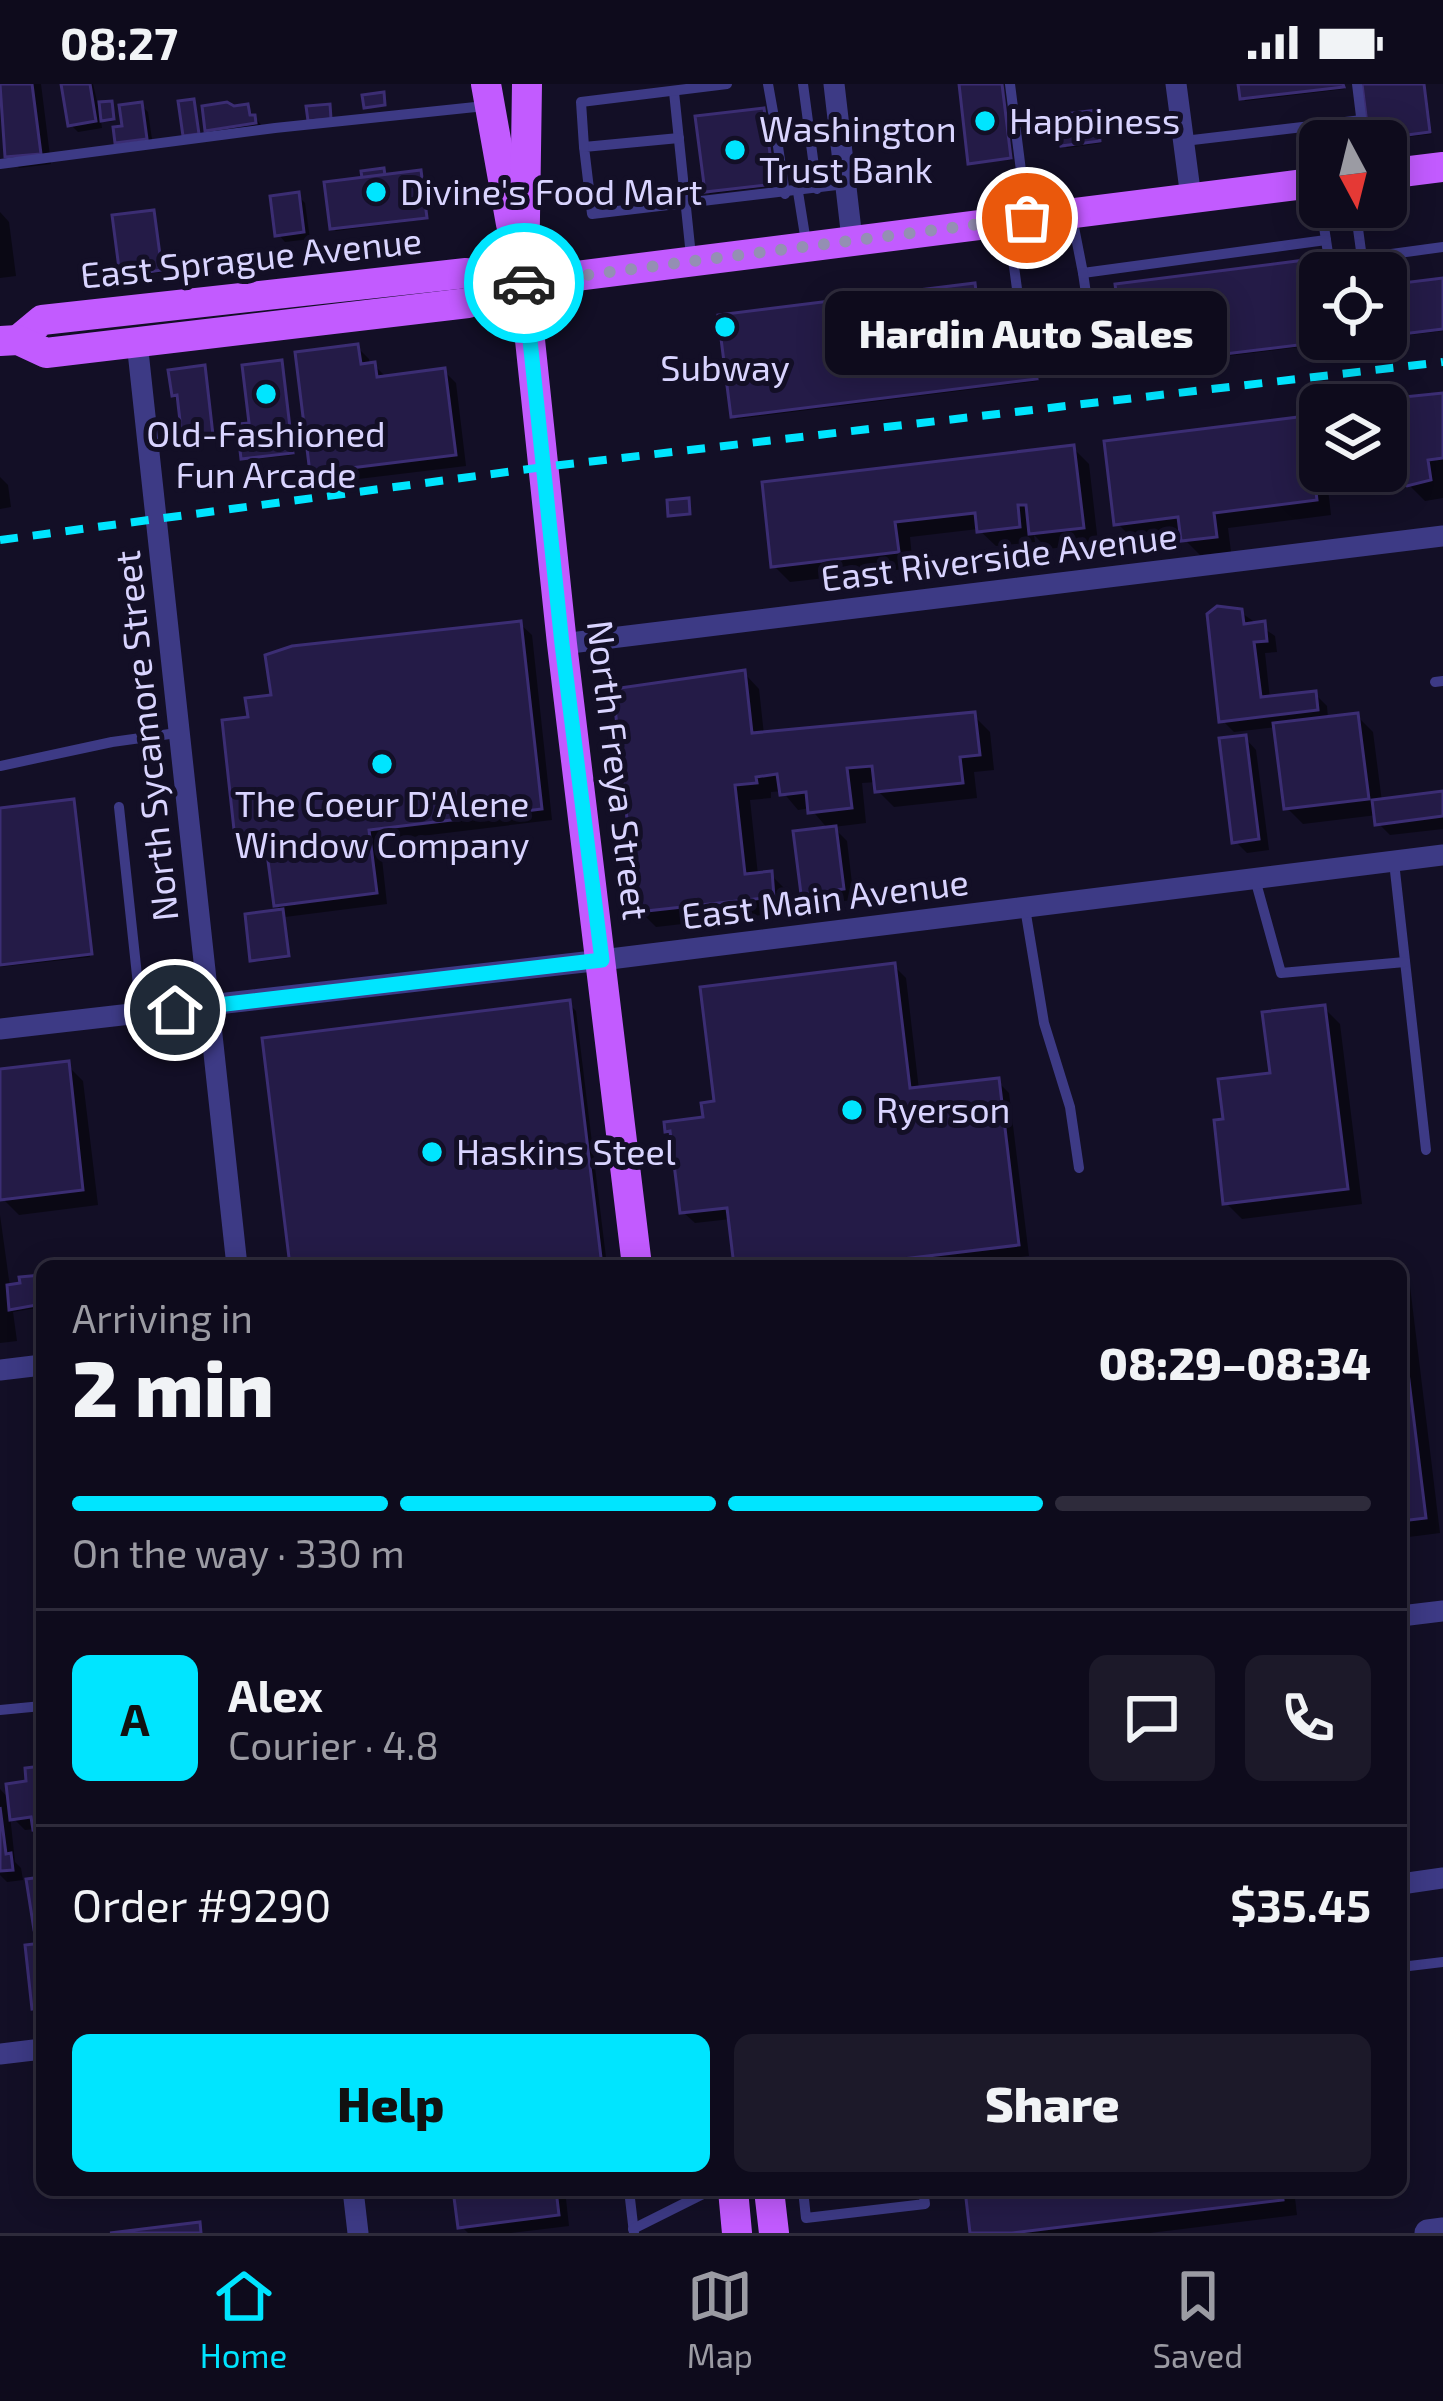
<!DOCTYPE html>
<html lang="en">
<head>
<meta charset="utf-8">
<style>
  :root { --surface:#0e0b1c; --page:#1c1929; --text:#f1f3f6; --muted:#9b9ba3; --line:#2e2b3b; --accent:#00e5ff }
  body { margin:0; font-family:"Exo 2",sans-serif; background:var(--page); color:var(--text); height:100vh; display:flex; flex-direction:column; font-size:45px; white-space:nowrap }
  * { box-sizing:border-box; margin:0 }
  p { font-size:39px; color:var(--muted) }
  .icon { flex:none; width:66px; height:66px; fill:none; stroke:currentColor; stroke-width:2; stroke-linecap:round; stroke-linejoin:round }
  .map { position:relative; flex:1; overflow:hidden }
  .drawer { position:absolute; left:36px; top:1176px; width:1371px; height:936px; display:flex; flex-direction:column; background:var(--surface); border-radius:18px; box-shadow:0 6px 30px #0003,0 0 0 3px var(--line) }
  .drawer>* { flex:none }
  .needle { width:78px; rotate:173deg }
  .controls { position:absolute; left:1299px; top:36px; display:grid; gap:24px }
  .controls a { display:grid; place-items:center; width:108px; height:108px; border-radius:18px; background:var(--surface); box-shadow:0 6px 30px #0003,0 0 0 3px var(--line); font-size:60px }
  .pin { position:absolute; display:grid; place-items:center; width:102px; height:102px; color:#fff; margin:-51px; border:6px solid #fff; border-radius:50%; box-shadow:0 3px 12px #0007 }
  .courier { position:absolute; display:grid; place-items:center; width:120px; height:120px; margin:-60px; border:9px solid #00e5ff; border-radius:50%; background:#fff; color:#222; box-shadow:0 3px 15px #0007 }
  .bubble { position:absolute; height:84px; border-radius:18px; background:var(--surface); box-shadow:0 6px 30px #0003,0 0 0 3px var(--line); font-size:39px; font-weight:800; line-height:84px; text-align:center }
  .overview em { font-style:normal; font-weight:800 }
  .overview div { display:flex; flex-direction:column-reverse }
  .overview { display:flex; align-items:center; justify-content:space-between; height:204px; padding:0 36px }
  h1 { font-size:78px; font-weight:800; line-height:90px }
  .bar { display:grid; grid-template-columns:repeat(4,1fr); gap:18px 12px; align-content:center; height:144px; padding:0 36px }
  .bar i { height:15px; border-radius:9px; background:var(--line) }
  .bar .current { background:var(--accent) }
  .bar p { grid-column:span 4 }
  .line { display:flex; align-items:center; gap:30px; padding:0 36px; border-top:3px solid var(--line) }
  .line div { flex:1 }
  .round { display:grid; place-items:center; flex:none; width:126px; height:126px; border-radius:18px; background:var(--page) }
  .action { display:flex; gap:24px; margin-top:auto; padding:24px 36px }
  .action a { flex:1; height:138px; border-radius:18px; background:var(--accent); color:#111; font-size:48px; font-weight:800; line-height:138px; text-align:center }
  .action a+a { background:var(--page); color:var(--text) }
  .status { display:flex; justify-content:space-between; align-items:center; height:84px; padding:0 60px; background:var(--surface); direction:ltr }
  .status svg { height:33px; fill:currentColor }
  .tab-bar { display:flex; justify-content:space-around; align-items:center; height:168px; border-top:3px solid var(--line); background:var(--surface); font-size:33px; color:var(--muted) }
  .tab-bar a { display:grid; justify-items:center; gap:6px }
  .tab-bar .current { color:var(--accent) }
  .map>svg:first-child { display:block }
  .shadow { fill:#0007 }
  .building { fill:#241b47; stroke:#3b2d73; stroke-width:3 }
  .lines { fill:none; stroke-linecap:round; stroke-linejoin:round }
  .service { stroke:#3d3a85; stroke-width:10 }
  .minor { stroke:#3d3a85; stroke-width:21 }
  .tertiary { stroke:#3d3a85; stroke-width:27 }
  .primary { stroke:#c25bff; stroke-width:30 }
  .rail { stroke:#00e5ff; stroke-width:8; stroke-dasharray:18 15; stroke-linecap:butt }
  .done { stroke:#948fb3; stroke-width:12; stroke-dasharray:0 21.6 }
  .route { stroke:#00e5ff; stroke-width:15 }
  .poi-dot { fill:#00e5ff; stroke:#130f26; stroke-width:4.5 }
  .labels { text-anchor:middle; stroke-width:10; stroke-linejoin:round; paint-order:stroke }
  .poi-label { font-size:36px; fill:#d9d4ff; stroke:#130f26; text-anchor:start }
  .street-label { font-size:36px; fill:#d9d4ff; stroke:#130f26 }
</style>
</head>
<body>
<div class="status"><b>08:27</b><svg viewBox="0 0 49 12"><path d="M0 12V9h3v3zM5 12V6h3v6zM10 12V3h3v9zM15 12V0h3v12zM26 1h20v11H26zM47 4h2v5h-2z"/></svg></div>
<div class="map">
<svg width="1443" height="2149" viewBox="0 0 1443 2149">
  <rect width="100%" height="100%" fill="#130f26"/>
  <g class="shadow">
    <polygon points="0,0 41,0 51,80 19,84 7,72"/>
    <polygon points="64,0 93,0 98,21 110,20 115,37 106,38 100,31 102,44 78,48 71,41"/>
    <polygon points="962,0 1003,0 1012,76 971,78"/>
    <polygon points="1241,0 1344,0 1345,5 1245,17"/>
    <polygon points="1365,0 1425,0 1432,50 1374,57"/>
    <polygon points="141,21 148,28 153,62 125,65 118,58"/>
    <polygon points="247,23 261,41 215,53 208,45 233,25"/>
    <polygon points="763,27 775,102 710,110 708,107"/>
    <polygon points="1095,29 1102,59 1067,64 1064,61"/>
    <polygon points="383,87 389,93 423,92 428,135 336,147 333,144 366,96"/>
    <polygon points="298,112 305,119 310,155 285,158 278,150"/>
    <polygon points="0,128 9,138 16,192 0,194"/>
    <polygon points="153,129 163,188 125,193 122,190"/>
    <polygon points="1304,180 1316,261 1131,284 1128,281"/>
    <polygon points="1443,197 1443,247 1386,254 1386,204"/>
    <polygon points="974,203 984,261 1031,255 1038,297 737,335 734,332"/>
    <polygon points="357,263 369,275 370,282 374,281 387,294 444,287 456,299 466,382 325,399 313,387"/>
    <polygon points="281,280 294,371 247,376 244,373 253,342"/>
    <polygon points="204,284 215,353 188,356 174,310"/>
    <polygon points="1443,312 1443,414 1425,417 1405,397 1402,354 1391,343"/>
    <polygon points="1320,328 1320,387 1326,387 1331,431 1228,444 1231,468 1200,471 1184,455 1183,449 1133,455 1117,439"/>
    <polygon points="1073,364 1089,380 1098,459 1048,465 1034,451 1035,458 996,462 978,445 910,453 913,484 790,498 774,482"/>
    <polygon points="0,393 8,401 11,423 0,425"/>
    <polygon points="1240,528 1275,552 1277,568 1265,569 1270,615 1315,610 1327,622 1328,635 1357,632 1373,648 1382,718 1443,710 1443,745 1390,751 1378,739 1377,731 1303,740 1287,724 1277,643 1234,648 1222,636"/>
    <polygon points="520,540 532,551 552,736 380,757 387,820 285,833 290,874 256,878 248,833 284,828 276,821 271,773 251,775 239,763 251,635 274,613"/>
    <polygon points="744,589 759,605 764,651 974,632 990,648 994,686 974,688 977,714 894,723 878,707 877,698 862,699 866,739 833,743 847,757 854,816 816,820 804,809 829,746 810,724 798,726 782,707 771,708 771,714 750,716 758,791 770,790 786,806 789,828 656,843 640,827"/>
    <polygon points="1245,654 1256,666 1269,766 1247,769 1235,757"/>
    <polygon points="72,718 90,873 0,883 0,727"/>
    <polygon points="894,882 906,894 919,1006 997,997 1009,1009 1029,1172 945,1182 737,1182 731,1135 695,1139 683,1128 674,1052 668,1046 706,1036 717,1020"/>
    <polygon points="568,919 576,927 607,1182 293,1182"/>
    <polygon points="1324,924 1340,940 1362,1120 1242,1135 1226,1119 1226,1038 1273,992"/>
    <polygon points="67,981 83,997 98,1121 19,1131 0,1112 0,1123 0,988"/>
    <polygon points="0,1131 10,1203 42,1195 42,1223 13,1228 17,1257 0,1259"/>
    <polygon points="1401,1186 1409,1194 1440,1449 1401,1454"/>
    <polygon points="1401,1679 1409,1745 1401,1746"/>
    <polygon points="42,1685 42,1751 35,1745 25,1746 10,1731 15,1778 21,1784 23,1796 7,1798 0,1791 0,1705 11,1717"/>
    <polygon points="456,2106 565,2106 569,2142 511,2149 468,2149 461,2142"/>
    <polygon points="968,2106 1294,2106 1297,2131 1150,2149 973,2149"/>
  </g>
  <g class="building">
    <polygon points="0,0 32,0 41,70 5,73"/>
    <polygon points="61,0 90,0 96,37 68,42"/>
    <polygon points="959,0 1002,0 1011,74 968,80"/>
    <polygon points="1238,0 1343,0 1344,3 1240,15"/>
    <polygon points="1362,0 1424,0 1430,48 1369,56"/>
    <polygon points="384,8 385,21 364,24 362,11"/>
    <polygon points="194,15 199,50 183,52 178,17"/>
    <polygon points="112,17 114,35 101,37 99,18"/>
    <polygon points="142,18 147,55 115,59 113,43 122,42 119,21"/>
    <polygon points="227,18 234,22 248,20 250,31 255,31 256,39 205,47 202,22"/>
    <polygon points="330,20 331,35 308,37 306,22"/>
    <polygon points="764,24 774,100 705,108 695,32"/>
    <polygon points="1097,26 1100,57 1061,62 1057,31"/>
    <polygon points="384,84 390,129 367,132 361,87"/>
    <polygon points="421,86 427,134 330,145 324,98"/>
    <polygon points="299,108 304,148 275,152 270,112"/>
    <polygon points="154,126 162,186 120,192 112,131"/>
    <polygon points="1305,176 1315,259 1125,282 1115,200"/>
    <polygon points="1443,194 1443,245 1386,252 1386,201"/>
    <polygon points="975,199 982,258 1032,252 1037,295 731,333 718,231"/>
    <polygon points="358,260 361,280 375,278 377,293 445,284 456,371 310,389 295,268"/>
    <polygon points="282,276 293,369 241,375 237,340 249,339 242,281"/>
    <polygon points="205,281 213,351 182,354 177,311 172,312 168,286"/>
    <polygon points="1443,309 1443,374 1428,376 1431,396 1407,402 1402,399 1398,344 1388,344 1384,315"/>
    <polygon points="1320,324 1320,335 1308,342 1317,416 1214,429 1217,453 1181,457 1178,433 1114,441 1104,357 1306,332"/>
    <polygon points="1074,361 1084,444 1029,450 1026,421 1018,421 1020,443 977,448 975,429 895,438 899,468 771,483 762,398"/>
    <polygon points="689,414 690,430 668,432 667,416"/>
    <polygon points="1217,522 1242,525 1244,540 1265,537 1267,557 1254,558 1261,613 1316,607 1318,626 1219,638 1207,530"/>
    <polygon points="521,537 542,725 369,746 377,809 274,822 266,762 236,764 222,636 248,633 245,614 271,611 265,571 292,562"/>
    <polygon points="745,586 752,649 975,628 980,671 960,673 963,699 875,708 872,682 847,684 852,724 808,729 806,708 780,711 777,690 756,693 757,699 735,701 745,790 772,787 774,813 637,828 613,605"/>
    <polygon points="1358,629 1369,715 1284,725 1273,639"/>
    <polygon points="1246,651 1259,755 1232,759 1219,654"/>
    <polygon points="1443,707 1443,732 1375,741 1372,716"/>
    <polygon points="74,715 92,870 0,881 0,724"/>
    <polygon points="836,742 844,805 801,810 793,747"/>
    <polygon points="283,825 289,872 250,877 245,830"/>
    <polygon points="895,879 910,1004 999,994 1019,1161 845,1182 734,1182 727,1124 680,1129 670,1047 665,1048 664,1038 703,1033 701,1019 714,1017 700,903"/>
    <polygon points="570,916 602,1182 290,1182 262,954"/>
    <polygon points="1325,921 1348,1105 1223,1120 1214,1036 1223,1035 1218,995 1270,989 1262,928"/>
    <polygon points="69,977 83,1106 0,1116 0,985"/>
    <polygon points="42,1191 42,1220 9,1226 7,1201 20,1199 19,1193"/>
    <polygon points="1401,1232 1426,1434 1401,1437"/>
    <polygon points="42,1682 42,1745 33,1746 31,1733 10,1736 6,1700 26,1697 25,1684"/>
    <polygon points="0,1723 6,1770 11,1769 13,1786 0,1787"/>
    <polygon points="42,1793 42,1846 34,1846 26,1795"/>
    <polygon points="42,1859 42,1924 32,1925 25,1861"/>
    <polygon points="453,2106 556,2106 559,2131 458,2144"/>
    <polygon points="965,2106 1282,2106 1283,2116 1012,2149 970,2149"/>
    <polygon points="200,2138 201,2149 110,2149"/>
  </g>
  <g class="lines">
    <g class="service">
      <polyline points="768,0 773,28"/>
      <polyline points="803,0 817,105"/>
      <polyline points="1010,0 1027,134"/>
      <polyline points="1357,0 1364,57"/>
      <polyline points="674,8 691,172"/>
      <polyline points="776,49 785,110"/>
      <polyline points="679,54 584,63 592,130 845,100"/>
      <polyline points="1184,57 1362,36"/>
      <polyline points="584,63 581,18 727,0"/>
      <polyline points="0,80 275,44 485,22"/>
      <polyline points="798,108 806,158"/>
      <polyline points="1321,123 1331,189"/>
      <polyline points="1355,123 1362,174 1443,163"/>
      <polyline points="1072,133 1083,189 1326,156"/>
      <polyline points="1008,138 1022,242"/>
      <polyline points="1083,189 1096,278"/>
      <polyline points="1435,598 1443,597"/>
      <polyline points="0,682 112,658 177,649"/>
      <polyline points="119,723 141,929"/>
      <polyline points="1394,778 1426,1066"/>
      <polyline points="1255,795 1281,889 1405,878"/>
      <polyline points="1025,824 1044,939 1070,1023 1079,1084"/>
      <polyline points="0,1626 42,1622"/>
      <polyline points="1401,1883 1443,1878"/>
      <polyline points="629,2106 634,2149"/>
      <polyline points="803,2106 806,2134 925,2120 923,2106"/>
      <polyline points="633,2145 711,2106"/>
    </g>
    <g class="minor">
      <polyline points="834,0 852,155"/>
      <polyline points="1176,0 1191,114"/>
      <polyline points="137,258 237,1182"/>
      <polyline points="562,560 1443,452"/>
      <polyline points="0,945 602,876 1443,771"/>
      <polyline points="0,1286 42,1281"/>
      <polyline points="1401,1532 1443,1527"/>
      <polyline points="1401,1800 1443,1794"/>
      <polyline points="0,1970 42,1965"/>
      <polyline points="353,2106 358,2149"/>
    </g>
    <polyline class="tertiary" points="1428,2149 1443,2147"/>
    <g class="primary">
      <polyline points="486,0 511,140"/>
      <polyline points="527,0 524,199 562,560 637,1182"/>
      <polyline points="1386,90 1443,83"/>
      <polyline points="18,256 42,236 466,189 497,202"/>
      <polyline points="0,257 18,256 46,269 468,219 497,202 1320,98"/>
      <polyline points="733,2106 737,2149"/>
      <polyline points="769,2106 774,2149"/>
    </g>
    <polyline class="rail" points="0,456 544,383 1443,278"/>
  </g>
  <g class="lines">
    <polyline class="done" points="524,199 1027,134"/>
    <polyline class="route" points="175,926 602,876 562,560 524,199"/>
  </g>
  <g class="poi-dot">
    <circle cx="985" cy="37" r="12"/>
    <circle cx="735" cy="66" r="12"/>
    <circle cx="376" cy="108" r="12"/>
    <circle cx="725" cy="243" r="12"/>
    <circle cx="266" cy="310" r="12"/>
    <circle cx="382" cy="680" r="12"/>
    <circle cx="852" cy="1026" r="12"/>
    <circle cx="432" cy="1068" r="12"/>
  </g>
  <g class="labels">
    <g class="poi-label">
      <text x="1009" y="50">Happiness</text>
      <text x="759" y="58">Washington<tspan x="759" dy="41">Trust Bank</tspan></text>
      <text x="400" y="121">Divine's Food Mart</text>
      <text x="725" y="297" text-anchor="middle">Subway</text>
      <text x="266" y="363" text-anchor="middle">Old-Fashioned<tspan x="266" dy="41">Fun Arcade</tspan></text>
      <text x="382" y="733" text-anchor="middle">The Coeur D'Alene<tspan x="382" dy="41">Window Company</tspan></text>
      <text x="876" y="1039">Ryerson</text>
      <text x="456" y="1081">Haskins Steel</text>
    </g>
    <g class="street-label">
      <text transform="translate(251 174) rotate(-6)" y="13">East Sprague Avenue</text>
      <text transform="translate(999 473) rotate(-7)" y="13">East Riverside Avenue</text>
      <text transform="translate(146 652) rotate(-96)" y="13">North Sycamore Street</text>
      <text transform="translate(618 686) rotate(83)" y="13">North Freya Street</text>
      <text transform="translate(825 815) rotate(-7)" y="13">East Main Avenue</text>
    </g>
  </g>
</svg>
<div class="controls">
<a><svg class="needle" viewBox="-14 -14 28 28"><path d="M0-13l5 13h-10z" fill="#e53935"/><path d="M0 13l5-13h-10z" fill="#9b9ba3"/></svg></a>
<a><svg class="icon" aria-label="locate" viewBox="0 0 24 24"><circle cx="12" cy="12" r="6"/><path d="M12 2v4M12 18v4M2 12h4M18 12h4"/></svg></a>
<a><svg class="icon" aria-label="layers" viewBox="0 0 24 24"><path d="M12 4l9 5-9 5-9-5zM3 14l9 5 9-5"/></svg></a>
</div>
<div class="pin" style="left:1027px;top:134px;background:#ea580c"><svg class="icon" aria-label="bag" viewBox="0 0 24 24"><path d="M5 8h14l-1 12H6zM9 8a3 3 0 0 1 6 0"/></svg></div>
<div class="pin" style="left:175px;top:926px;background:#1f2937"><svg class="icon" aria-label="home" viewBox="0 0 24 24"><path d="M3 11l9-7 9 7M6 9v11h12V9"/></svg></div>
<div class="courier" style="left:524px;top:199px"><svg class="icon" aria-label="car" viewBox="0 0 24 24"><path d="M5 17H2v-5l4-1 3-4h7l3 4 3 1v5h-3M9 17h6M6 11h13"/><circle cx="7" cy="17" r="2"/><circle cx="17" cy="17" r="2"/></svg></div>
<div class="bubble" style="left:825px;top:207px;width:402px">Hardin Auto Sales</div>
<section class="drawer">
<div class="overview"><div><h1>2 min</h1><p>Arriving in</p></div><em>08:29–08:34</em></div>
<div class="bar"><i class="current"></i><i class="current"></i><i class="current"></i><i></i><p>On the way · 330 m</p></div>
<div class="line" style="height:216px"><b class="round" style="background:var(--accent);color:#111">A</b><div><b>Alex</b><p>Courier · 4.8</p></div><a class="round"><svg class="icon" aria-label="chat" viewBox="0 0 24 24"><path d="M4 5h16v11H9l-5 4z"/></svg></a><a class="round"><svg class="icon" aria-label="phone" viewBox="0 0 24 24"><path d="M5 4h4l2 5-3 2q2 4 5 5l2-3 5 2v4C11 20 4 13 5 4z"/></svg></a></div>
<div class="line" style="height:156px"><div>Order #9290</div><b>$35.45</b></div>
<div class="action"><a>Help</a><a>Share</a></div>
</section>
</div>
<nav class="tab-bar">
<a class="current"><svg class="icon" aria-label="home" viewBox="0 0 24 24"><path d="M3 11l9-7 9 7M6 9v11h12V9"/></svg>Home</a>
<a><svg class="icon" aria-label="map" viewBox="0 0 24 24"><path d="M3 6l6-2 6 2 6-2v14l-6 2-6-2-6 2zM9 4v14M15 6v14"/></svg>Map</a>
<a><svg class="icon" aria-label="saved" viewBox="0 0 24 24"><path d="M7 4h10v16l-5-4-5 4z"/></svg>Saved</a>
</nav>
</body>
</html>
